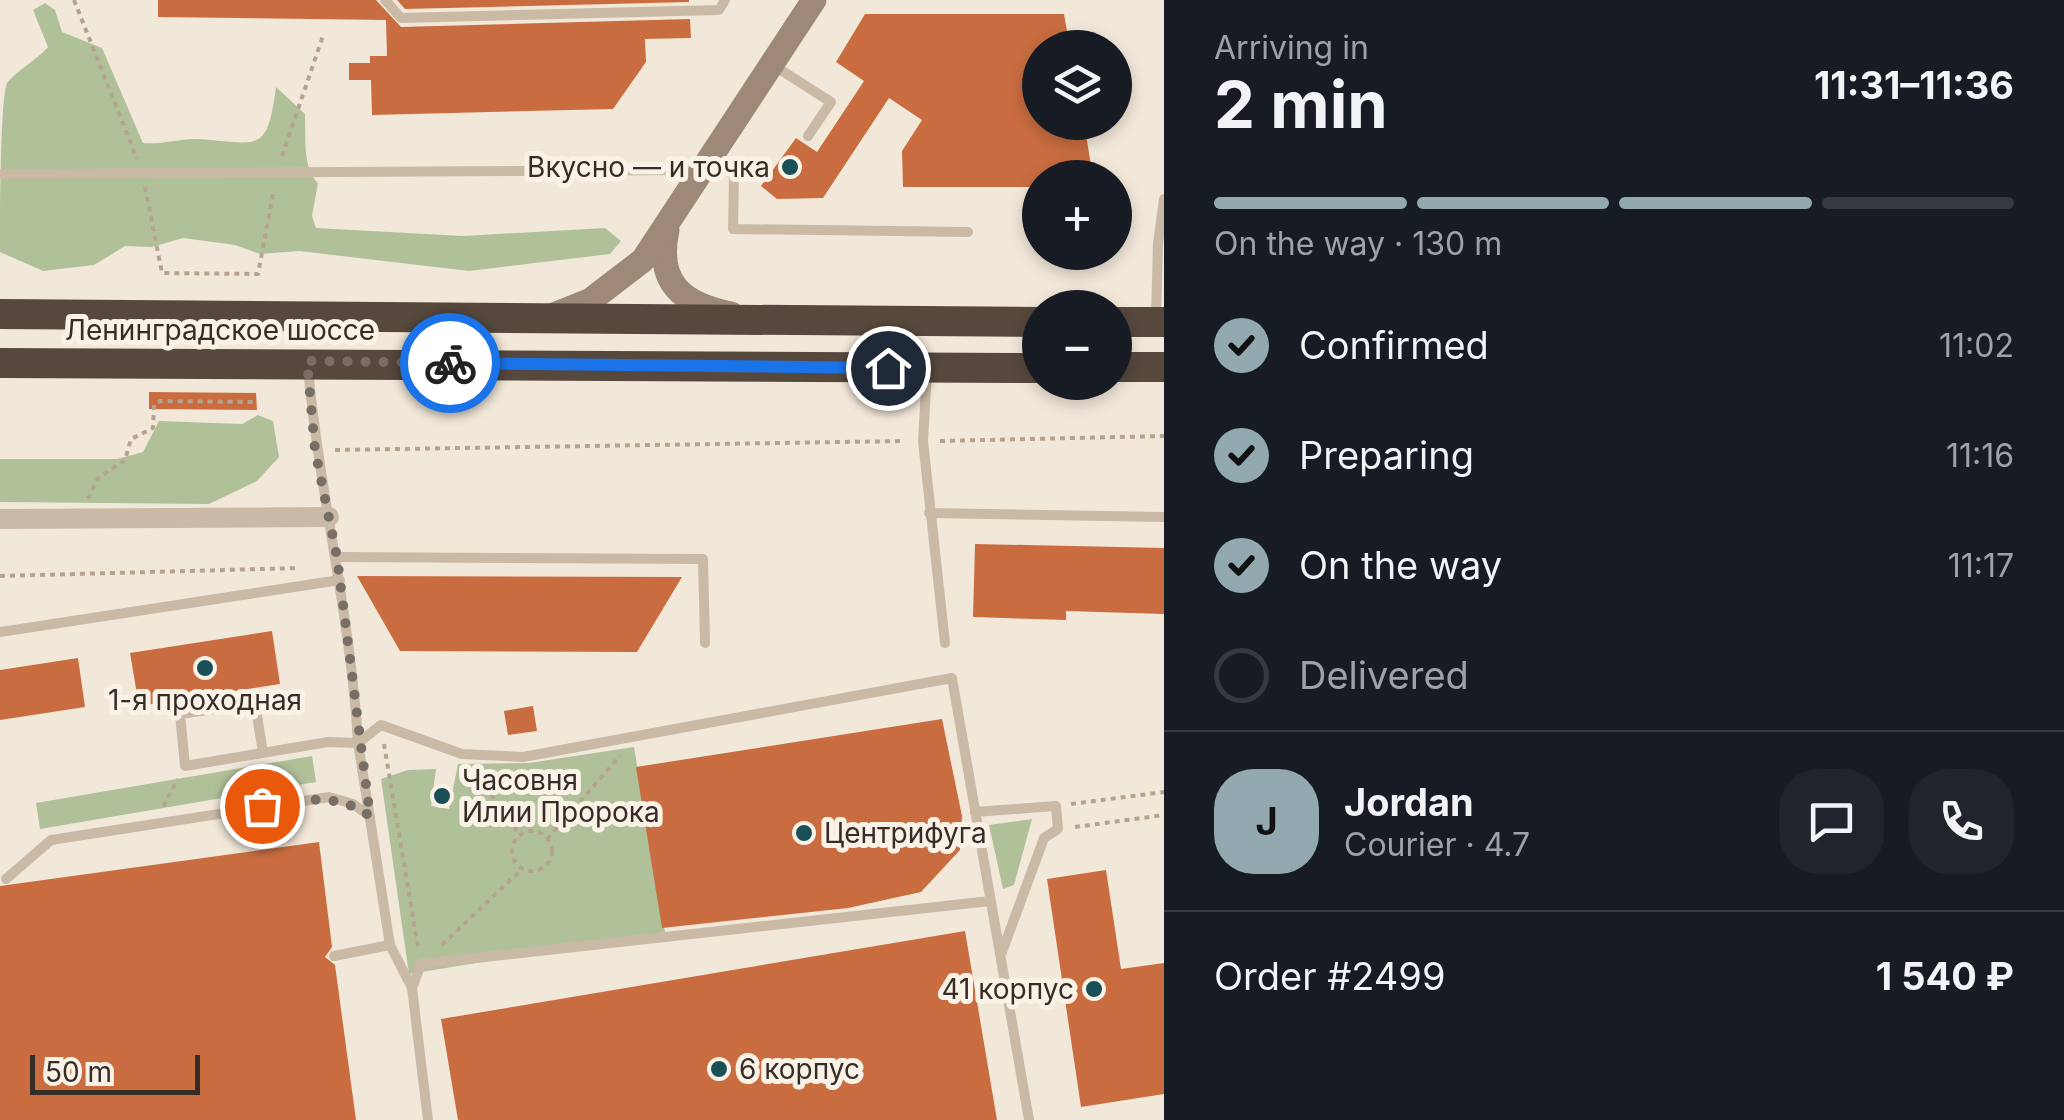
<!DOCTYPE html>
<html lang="en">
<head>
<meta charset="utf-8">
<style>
  :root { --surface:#171b24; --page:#20242c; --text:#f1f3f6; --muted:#9ea1a6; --line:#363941; --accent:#91a9af }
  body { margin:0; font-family:Inter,sans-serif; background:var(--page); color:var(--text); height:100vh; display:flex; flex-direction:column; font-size:38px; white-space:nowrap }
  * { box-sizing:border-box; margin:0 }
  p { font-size:32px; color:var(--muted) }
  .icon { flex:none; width:55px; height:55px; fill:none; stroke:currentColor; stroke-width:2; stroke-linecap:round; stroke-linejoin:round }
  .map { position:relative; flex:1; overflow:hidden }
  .side { display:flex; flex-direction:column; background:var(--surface); width:900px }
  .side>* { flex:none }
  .controls { position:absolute; left:1022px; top:30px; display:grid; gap:20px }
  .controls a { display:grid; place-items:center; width:110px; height:110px; border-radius:50%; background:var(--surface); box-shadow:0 5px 15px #0003; font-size:50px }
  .scale { position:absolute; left:30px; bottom:25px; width:170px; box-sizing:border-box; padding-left:10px; border:5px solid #362d27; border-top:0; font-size:28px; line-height:35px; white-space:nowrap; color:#362d27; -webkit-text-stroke:8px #faf2e6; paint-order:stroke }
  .pin { position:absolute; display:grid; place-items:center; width:85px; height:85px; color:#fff; margin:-42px; border:5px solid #fff; border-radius:50%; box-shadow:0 2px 10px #0007 }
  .courier { position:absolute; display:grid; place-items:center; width:100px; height:100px; margin:-50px; border:8px solid #1a73e8; border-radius:50%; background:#fff; color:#222; box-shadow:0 2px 12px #0007 }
  .overview em { font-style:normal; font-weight:700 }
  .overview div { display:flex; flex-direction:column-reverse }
  .overview { display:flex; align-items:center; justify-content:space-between; height:170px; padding:0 50px }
  h1 { font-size:65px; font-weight:700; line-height:75px }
  .bar { display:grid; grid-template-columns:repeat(4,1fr); gap:15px 10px; align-content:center; height:120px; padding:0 50px }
  .bar i { height:12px; border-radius:8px; background:var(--line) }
  .bar .on { background:var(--accent) }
  .bar p { grid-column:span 4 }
  .line { display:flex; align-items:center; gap:25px; padding:0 50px; border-top:2px solid var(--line) }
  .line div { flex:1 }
  .round { display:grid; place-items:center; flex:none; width:105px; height:105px; border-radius:40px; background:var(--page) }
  ol { padding:0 50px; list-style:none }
  li { display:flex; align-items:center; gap:30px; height:110px }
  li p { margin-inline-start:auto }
  li .icon { padding:10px; border-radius:50%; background:var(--accent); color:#111; stroke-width:4 }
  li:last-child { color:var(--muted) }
  li i { width:55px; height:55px; border:5px solid var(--line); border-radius:50% }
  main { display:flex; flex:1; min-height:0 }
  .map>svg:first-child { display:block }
  .green { fill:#b0c199 }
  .building { fill:#c96d41 }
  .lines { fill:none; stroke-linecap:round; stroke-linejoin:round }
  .path { stroke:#b6a38f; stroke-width:4; stroke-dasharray:5 5; stroke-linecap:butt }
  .lane { stroke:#cab9a5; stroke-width:10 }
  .street { stroke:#cab9a5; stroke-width:20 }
  .secondary { stroke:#9e8877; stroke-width:25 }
  .highway { stroke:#57483d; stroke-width:30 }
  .done { stroke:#786e66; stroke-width:10; stroke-dasharray:0 18 }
  .route { stroke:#1a73e8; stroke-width:12 }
  .poi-dot { fill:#1b4f58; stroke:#faf2e6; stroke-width:4 }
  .labels { text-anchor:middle; stroke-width:10; stroke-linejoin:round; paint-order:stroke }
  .poi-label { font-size:28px; fill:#362d27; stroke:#faf2e6; text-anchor:start }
  .street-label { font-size:28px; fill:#362d27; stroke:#faf2e6 }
</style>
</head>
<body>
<main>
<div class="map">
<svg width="1164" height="1120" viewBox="0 0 1164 1120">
  <rect width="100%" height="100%" fill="#f2e8da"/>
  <g class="green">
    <path d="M 45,3 L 55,10 L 62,32 L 102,48 L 143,143 C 162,145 180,138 198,139 C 259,143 267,155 276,87 L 305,114 C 306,136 302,168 318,183 L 312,216 L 316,228 L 463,236 L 605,228 L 621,241 L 610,254 L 469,271 L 299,251 L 260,254 L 235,245 L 183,238 L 152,247 L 125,246 L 94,265 L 43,271 L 0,252 C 0,224 0,99 7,83 C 18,69 36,61 48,47 L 33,10 Z"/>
    <polygon points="258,415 273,421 279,457 257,481 209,504 0,502 0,459 117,459 143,452 159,421 242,424"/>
    <polygon points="634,747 665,932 409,974 381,779 408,770 436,769 431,806 449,809 458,764 529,763"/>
    <polygon points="312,756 316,782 40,829 36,803"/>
    <polygon points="1032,819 1014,885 1003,889 989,825"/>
  </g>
  <g class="building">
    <polygon points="158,0 376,0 401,27 690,19 691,38 645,39 646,62 613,109 372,115 371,80 349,80 349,63 370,63 370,56 387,56 386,20 158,17"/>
    <polygon points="397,0 689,0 689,2 405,9"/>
    <polygon points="865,14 1064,14 1070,48 1040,48 1040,122 1084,122 1093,178 1040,178 1040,187 903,187 902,151 922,120 889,98 823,198 777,199 761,186 796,138 817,152 864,81 836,62"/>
    <polygon points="149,392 256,393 257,410 149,409"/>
    <polygon points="975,544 1164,548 1164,614 1066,611 1066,620 973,617"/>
    <polygon points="357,576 682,577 637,652 400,651"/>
    <polygon points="272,631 280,684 139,706 130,653"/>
    <polygon points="78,658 85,707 0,720 0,670"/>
    <polygon points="533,706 537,731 508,735 504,711"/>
    <polygon points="942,719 962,816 960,850 921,892 848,908 662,928 636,767"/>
    <polygon points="319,842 332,947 325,957 335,965 356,1120 0,1120 0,886"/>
    <polygon points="1106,870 1121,969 1164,963 1164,1094 1081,1107 1047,879"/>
    <polygon points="965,931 997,1120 458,1120 441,1019"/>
  </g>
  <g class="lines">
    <g class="path">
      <polyline points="74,0 137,159"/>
      <polyline points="282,156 324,33"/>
      <polyline points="145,187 162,273 258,274 274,189"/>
      <polyline points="940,441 1164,436"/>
      <polyline points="335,450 905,441"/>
      <polyline points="88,499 98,478 125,460 131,439 153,428 154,405 160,401 257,402"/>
      <polyline points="0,576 300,568"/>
      <polyline points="384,744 418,947"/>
      <polyline points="473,770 520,835"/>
      <polyline points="257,772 260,792"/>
      <polyline points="1071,804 1164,792"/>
      <polyline points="163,806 178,779"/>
      <polyline points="1075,827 1164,815"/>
      <circle cx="532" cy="851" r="20"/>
      <polyline points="547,839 620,756"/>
      <polyline points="442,945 522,869"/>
    </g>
    <g class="lane">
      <polyline points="385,0 401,18 719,10 725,0"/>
      <polyline points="773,65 831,102 808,136"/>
      <polyline points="712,161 734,175 733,229 968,232"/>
      <polyline points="0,174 699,170"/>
      <polyline points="1156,317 1158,243 1164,199"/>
      <path d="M 308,367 C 319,493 351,616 358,743 L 381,725 L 462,754 L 523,757 L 952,678 L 1029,1120"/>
      <polyline points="927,371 923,441 945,643"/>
      <polyline points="929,513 1164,517"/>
      <polyline points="337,557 703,559 705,643"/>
      <polyline points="0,632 340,580"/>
      <polyline points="263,753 255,703 180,714 185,766 328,742 358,743 390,945 412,988 428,1120"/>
      <polyline points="975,812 1056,806 1058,829 1044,838 1002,952"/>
      <polyline points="6,879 51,840 329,797 353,804 370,816"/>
      <polyline points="334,956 390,945"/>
      <polyline points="412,988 421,964 990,901"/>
    </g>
    <polyline class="street" points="0,519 329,517"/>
    <g class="secondary">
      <path d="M 667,230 C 656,282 681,304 731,314"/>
      <polyline points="551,316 591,300 643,260 814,0"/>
    </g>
    <g class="highway">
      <polyline points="0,314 1040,322"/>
      <polyline points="1115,322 1164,322"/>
      <polyline points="0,363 1040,368"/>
      <polyline points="1115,367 1164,367"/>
    </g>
  </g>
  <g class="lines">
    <path class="done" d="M 262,806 C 303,801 334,791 370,816 L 337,557 L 315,450 L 307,361 L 450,363"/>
    <polyline class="route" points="450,363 888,368"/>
  </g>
  <g class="poi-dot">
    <circle cx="790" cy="167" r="10"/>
    <circle cx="205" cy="668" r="10"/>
    <circle cx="442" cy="796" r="10"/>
    <circle cx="804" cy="833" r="10"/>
    <circle cx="1094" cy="989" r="10"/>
    <circle cx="719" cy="1069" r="10"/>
  </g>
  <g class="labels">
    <g class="poi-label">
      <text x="770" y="177" text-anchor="end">Вкусно — и точка</text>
      <text x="205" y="710" text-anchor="middle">1-я проходная</text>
      <text x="462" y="790">Часовня<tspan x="462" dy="32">Илии Пророка</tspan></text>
      <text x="824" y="843">Центрифуга</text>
      <text x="1074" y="999" text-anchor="end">41 корпус</text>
      <text x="739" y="1079">6 корпус</text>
    </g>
    <g class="street-label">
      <text x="220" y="340">Ленинградское шоссе</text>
    </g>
  </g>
</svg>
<div class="controls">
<a><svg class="icon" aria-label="layers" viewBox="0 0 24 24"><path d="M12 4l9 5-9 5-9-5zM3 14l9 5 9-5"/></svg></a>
<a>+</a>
<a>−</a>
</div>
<div class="scale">50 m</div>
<div class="pin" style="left:262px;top:806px;background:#ea580c"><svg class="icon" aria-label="bag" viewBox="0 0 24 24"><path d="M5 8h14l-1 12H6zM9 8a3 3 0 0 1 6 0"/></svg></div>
<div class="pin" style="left:888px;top:368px;background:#1f2937"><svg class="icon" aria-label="home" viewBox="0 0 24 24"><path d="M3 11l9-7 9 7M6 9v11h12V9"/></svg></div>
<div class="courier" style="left:450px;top:363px"><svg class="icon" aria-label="bike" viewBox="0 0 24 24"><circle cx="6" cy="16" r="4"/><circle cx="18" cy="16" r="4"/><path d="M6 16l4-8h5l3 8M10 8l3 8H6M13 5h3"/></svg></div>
</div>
<section class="side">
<div class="overview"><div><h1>2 min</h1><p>Arriving in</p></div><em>11:31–11:36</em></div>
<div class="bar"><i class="on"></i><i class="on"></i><i class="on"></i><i></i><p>On the way · 130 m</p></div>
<ol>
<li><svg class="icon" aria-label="check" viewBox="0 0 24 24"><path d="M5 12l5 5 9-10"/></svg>Confirmed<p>11:02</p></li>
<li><svg class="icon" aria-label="check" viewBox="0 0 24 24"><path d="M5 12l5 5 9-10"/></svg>Preparing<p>11:16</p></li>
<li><svg class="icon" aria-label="check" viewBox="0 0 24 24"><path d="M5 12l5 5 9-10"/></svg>On the way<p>11:17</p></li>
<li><i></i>Delivered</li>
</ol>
<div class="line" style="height:180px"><b class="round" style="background:var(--accent);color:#111">J</b><div><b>Jordan</b><p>Courier · 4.7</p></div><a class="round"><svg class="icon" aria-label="chat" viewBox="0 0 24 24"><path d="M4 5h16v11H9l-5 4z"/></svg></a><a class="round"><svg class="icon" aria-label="phone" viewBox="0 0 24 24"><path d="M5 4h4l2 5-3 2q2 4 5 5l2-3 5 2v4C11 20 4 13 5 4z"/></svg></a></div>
<div class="line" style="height:130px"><div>Order #2499</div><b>1 540 ₽</b></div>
</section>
</main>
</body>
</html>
